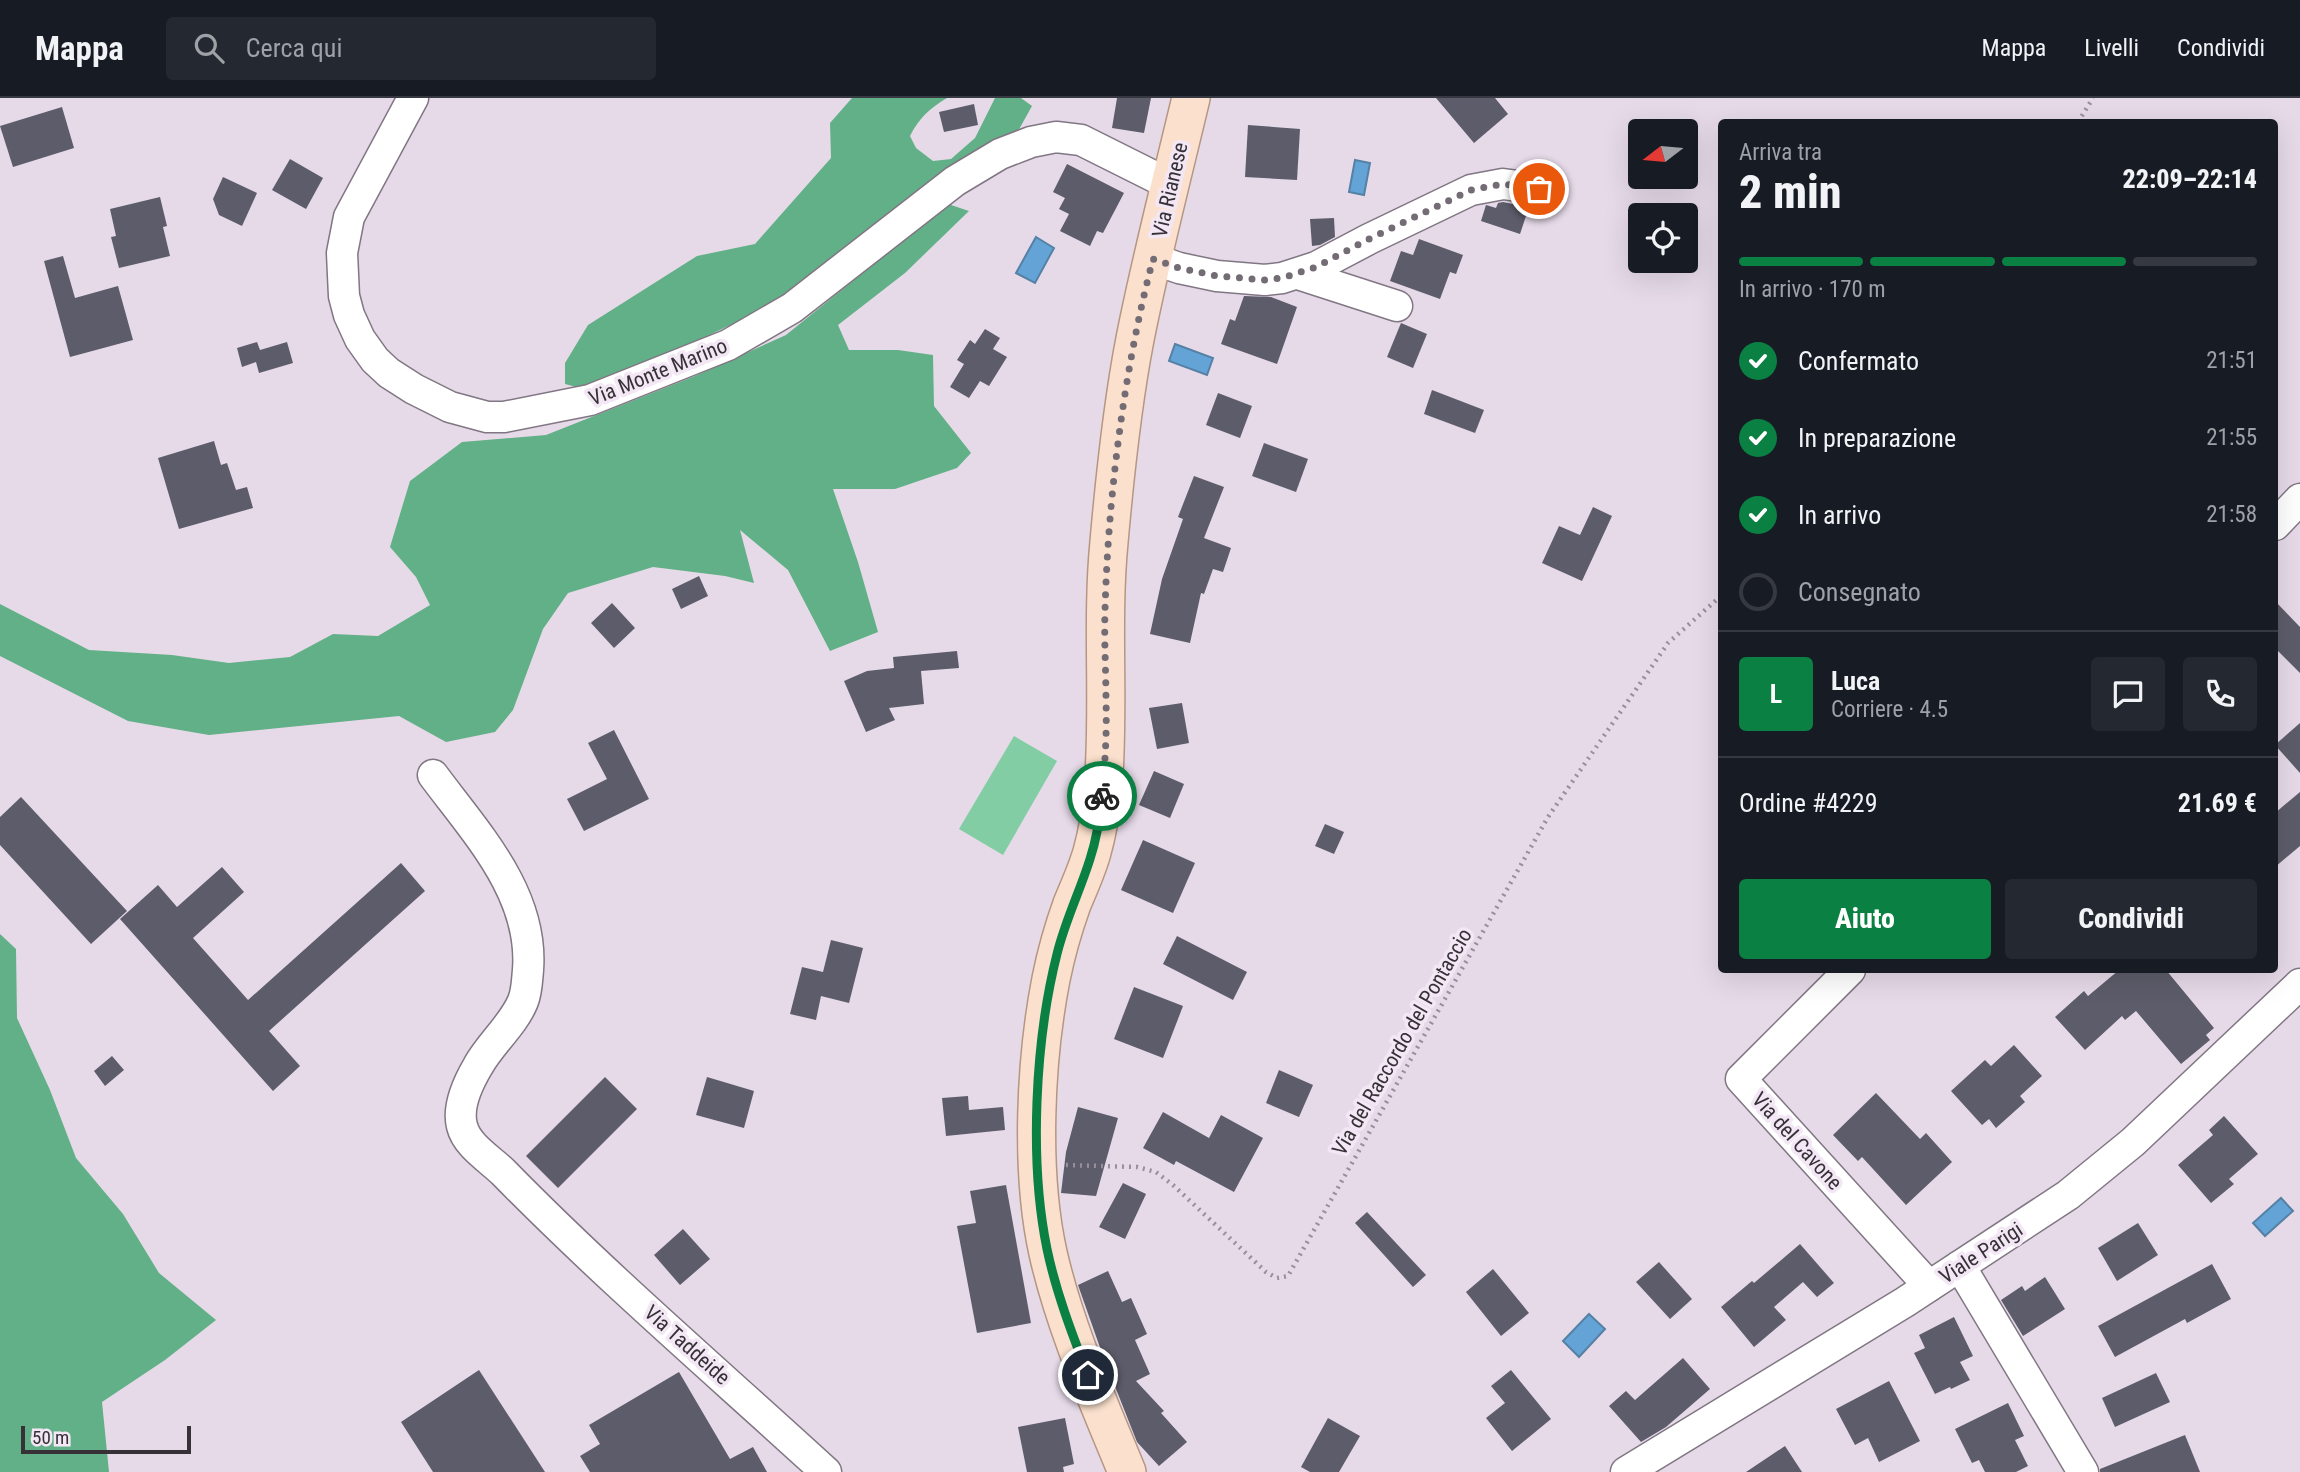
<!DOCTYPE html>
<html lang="it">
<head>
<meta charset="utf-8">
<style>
  :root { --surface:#171b24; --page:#242831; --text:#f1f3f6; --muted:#9ea1a6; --line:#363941; --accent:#0b8043 }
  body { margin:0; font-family:"Roboto Condensed",sans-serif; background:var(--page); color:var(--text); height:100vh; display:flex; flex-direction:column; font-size:26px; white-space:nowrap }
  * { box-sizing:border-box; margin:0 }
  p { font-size:23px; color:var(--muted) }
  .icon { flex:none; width:38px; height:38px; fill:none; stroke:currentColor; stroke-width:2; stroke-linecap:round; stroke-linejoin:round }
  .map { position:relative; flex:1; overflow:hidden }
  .details { position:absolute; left:1718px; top:21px; width:560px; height:854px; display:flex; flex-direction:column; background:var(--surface); border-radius:7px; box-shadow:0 7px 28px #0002 }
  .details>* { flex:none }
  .needle { width:46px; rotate:254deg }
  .buttons { position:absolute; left:1628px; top:21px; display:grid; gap:14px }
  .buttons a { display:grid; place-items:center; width:70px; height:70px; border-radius:7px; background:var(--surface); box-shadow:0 7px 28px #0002; font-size:35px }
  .scale { position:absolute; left:21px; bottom:18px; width:170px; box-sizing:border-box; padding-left:7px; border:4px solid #353136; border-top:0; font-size:19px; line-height:24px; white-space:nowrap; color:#353136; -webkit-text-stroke:5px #f3e7f5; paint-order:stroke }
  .pin { position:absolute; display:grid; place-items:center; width:60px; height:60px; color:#fff; margin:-30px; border:4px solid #fff; border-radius:50%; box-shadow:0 2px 7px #0007 }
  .courier { position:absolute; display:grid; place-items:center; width:70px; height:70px; margin:-35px; border:5px solid #0b8043; border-radius:50%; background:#fff; color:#222; box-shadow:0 2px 9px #0007 }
  .head em { font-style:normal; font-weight:800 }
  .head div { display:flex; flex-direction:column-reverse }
  .head { display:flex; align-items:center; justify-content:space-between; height:119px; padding:0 21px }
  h1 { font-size:46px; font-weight:800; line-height:52px }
  .bar { display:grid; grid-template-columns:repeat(4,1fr); gap:10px 7px; align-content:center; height:84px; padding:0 21px }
  .bar i { height:9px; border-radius:5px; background:var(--line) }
  .bar .selected { background:var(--accent) }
  .bar p { grid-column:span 4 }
  .line { display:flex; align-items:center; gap:18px; padding:0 21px; border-top:2px solid var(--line) }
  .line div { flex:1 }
  .round { display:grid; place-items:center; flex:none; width:74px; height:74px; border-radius:7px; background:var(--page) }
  ol { padding:0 21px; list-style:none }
  li { display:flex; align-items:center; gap:21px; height:77px }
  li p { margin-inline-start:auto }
  li .icon { padding:7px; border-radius:50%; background:var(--accent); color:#fff; stroke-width:4 }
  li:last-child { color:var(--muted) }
  li i { width:38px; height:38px; border:4px solid var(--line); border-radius:50% }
  .action { display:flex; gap:14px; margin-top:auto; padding:14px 21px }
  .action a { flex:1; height:80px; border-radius:7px; background:var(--accent); color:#fff; font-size:28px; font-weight:800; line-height:80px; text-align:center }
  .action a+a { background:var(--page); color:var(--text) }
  header { display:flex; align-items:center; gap:42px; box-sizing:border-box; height:98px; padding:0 35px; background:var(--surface); border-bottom:2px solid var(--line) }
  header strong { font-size:33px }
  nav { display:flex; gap:38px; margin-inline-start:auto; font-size:24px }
  .search { width:490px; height:63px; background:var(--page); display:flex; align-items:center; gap:18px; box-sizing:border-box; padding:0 24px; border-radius:7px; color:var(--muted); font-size:26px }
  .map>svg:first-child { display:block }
  .green { fill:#82cda4 }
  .forest { fill:#62b087 }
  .water { fill:#63a3d5; stroke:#5581a5; stroke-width:2 }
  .building { fill:#5d5c6a }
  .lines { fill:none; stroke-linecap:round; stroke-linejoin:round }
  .minor-casing { stroke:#817683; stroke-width:33 }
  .major-casing { stroke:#b49682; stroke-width:40 }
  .path { stroke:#978f99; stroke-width:4.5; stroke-dasharray:2 5; stroke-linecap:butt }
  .minor { stroke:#fff; stroke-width:30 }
  .major { stroke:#fbe1cd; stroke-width:37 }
  .done { stroke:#736c74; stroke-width:7; stroke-dasharray:0 12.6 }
  .route { stroke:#0b8043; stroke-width:9 }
  .labels { text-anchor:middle; stroke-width:7; stroke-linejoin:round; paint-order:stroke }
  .street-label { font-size:21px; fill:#353136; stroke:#f3e7f5 }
</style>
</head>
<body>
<header>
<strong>Mappa</strong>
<div class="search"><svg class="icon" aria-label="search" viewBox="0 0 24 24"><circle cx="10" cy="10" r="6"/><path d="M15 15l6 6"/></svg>Cerca qui</div>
<nav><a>Mappa</a><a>Livelli</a><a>Condividi</a></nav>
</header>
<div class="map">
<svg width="2300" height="1374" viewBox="0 0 2300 1374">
  <rect width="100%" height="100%" fill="#e6dae8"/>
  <polygon class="green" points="1014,638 1057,663 1003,757 959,731"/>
  <g class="forest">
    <path d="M 852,0 L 947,0 C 930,10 919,20 910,38 L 916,50 L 933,63 L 951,61 L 975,40 L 995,0 L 1021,0 L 1032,8 L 1017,35 L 771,210 L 726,229 L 656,263 L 584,291 L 565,286 L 565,265 L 588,227 L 697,158 L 755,146 L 831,60 L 830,25 Z"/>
    <polygon points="948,106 969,113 905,175 838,227 849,252 898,252 933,257 934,308 971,355 957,370 895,391 833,391 858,464 878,534 830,553 788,472 740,432 754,485 725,478 653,469 568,495 543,531 513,612 495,634 446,644 399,618 209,637 128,623 0,558 0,506 89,552 172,557 229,565 290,559 333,536 378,538 430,507 416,479 390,449 410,383 462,344 546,337 695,278 786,237"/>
    <polygon points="0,836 16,851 17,920 50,992 76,1060 123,1116 159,1175 216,1222 165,1262 102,1304 109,1374 0,1374"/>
  </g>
  <g class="water">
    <polygon points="1355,62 1370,65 1364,97 1349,94"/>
    <polygon points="1036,139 1054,150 1035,185 1016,175"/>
    <polygon points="1175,246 1213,260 1207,277 1169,263"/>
    <polygon points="2281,1100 2293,1113 2265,1138 2253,1125"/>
    <polygon points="1589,1216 1605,1231 1579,1259 1563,1243"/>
  </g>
  <g class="building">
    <polygon points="1117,0 1151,0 1144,35 1112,30"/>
    <polygon points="1436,0 1495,0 1508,16 1474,45"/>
    <polygon points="974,6 978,27 944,34 939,14"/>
    <polygon points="62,9 74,50 13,69 0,28"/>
    <polygon points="1248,27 1300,31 1297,82 1245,79"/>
    <polygon points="290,61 323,80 306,111 272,92"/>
    <polygon points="1067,66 1124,95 1103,135 1097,133 1090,148 1060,133 1069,116 1059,111 1065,100 1053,94"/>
    <polygon points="223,79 257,95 242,128 219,117 213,101"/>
    <polygon points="160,99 167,128 163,129 170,158 119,170 111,139 116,138 110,111"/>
    <polygon points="1503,104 1529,109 1520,136 1481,123 1486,107 1496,110 1498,105"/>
    <polygon points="1334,120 1335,139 1320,147 1312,148 1310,121"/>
    <polygon points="1419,141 1463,157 1456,176 1450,174 1440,201 1390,183 1401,153 1413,157"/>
    <polygon points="63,158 75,200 118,188 133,242 70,259 44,163"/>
    <polygon points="1244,198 1271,199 1297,209 1277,266 1221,246 1230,221 1235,223"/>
    <polygon points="1401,225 1427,236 1413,270 1387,259"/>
    <polygon points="985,231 1000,240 993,251 1007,259 989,288 980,283 969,300 950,289 964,266 957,262 970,242 975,246"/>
    <polygon points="257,244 260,252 287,244 293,265 259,275 256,264 242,269 237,250"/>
    <polygon points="1432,292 1484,312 1475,335 1424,316"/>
    <polygon points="1218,295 1252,308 1240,340 1206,327"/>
    <polygon points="214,343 221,367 227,365 236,392 247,389 253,410 179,431 158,360"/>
    <polygon points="1264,345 1308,361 1296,394 1252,378"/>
    <polygon points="1194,378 1224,389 1204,440 1231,450 1223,474 1213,471 1204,496 1201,495 1190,545 1150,536 1162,481 1183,421 1178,419"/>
    <polygon points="1593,409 1612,418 1582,483 1542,465 1559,428 1580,437"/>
    <polygon points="699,478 708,498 681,511 672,491"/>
    <polygon points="2275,503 2300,529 2300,575 2275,550"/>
    <polygon points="612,505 635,530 614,550 591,525"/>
    <polygon points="957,553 959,570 921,573 924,606 889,610 895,622 866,634 844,583 867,573 894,570 893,559"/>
    <polygon points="1182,605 1189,645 1157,651 1149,610"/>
    <polygon points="2300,625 2300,675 2275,647"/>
    <polygon points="614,632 649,701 584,733 567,701 607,681 588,645"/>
    <polygon points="1154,673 1184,686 1170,720 1139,707"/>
    <polygon points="2300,694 2300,748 2275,769 2275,715"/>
    <polygon points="21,699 127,813 91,846 0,747 0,719"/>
    <polygon points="1325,726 1344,734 1334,756 1315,748"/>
    <polygon points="1143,742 1195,765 1173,815 1121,792"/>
    <polygon points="401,765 425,793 269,933 300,968 273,993 120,821 158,787 177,809 222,769 244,794 193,840 248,902"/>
    <polygon points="1177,838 1247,874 1233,902 1163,866"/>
    <polygon points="831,842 863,850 849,905 821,898 816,922 790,916 802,869 823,874"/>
    <polygon points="2119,872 2166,872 2214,930 2206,937 2210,942 2181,966 2136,913 2125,922 2122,918 2085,952 2055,919 2084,893 2088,898"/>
    <polygon points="1134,889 1183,908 1163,960 1114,941"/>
    <polygon points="2014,947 2042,978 2020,998 2025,1004 1996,1030 1989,1021 1982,1027 1951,993 1985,962 1991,968"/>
    <polygon points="112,958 124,972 105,988 94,973"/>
    <polygon points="1279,972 1313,987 1299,1019 1266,1005"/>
    <polygon points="605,979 637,1011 558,1090 526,1058"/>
    <polygon points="707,979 754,993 744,1030 696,1017"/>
    <polygon points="1876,995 1920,1041 1926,1035 1952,1064 1906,1107 1862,1059 1858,1063 1833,1037"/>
    <polygon points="968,998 969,1012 1003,1009 1005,1032 946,1038 942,1000"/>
    <polygon points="1078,1009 1118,1020 1096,1098 1061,1095 1066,1054"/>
    <polygon points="1163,1014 1209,1040 1221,1017 1263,1040 1234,1094 1176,1063 1174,1067 1143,1050"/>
    <polygon points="2224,1018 2258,1056 2229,1081 2234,1086 2211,1105 2178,1067 2213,1037 2209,1032"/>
    <polygon points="1123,1085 1146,1096 1125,1141 1099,1129"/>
    <polygon points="1006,1087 1031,1225 977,1235 957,1128 976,1125 970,1093"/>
    <polygon points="1367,1114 1426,1177 1413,1189 1355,1125"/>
    <polygon points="2138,1125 2158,1157 2117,1183 2098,1150"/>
    <polygon points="683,1131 710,1161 680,1187 654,1157"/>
    <polygon points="1800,1146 1834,1185 1817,1199 1803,1184 1774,1209 1786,1222 1754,1249 1721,1209 1752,1183 1754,1185"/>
    <polygon points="1659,1164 1692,1201 1670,1221 1636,1184"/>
    <polygon points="2212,1166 2231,1201 2187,1225 2185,1221 2115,1259 2098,1228"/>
    <polygon points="1493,1171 1529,1215 1501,1238 1466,1194"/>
    <polygon points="1108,1173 1122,1204 1131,1200 1147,1236 1135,1242 1150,1276 1136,1283 1164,1313 1161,1315 1187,1344 1159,1368 1137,1344 1103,1258 1078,1187"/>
    <polygon points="2045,1179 2065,1211 2023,1238 2001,1202 2022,1188 2025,1193"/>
    <polygon points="1954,1219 1973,1258 1960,1264 1970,1282 1951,1291 1950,1289 1935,1296 1914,1255 1925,1250 1919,1237"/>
    <polygon points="1683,1260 1710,1291 1666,1329 1641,1344 1609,1308 1626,1293 1635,1302"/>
    <polygon points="479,1272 545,1374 433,1374 401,1324"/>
    <polygon points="1511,1272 1551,1321 1512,1353 1486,1320 1505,1305 1491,1288"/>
    <polygon points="679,1274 730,1361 753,1349 767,1374 590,1374 580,1358 600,1346 589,1327"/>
    <polygon points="2156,1275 2170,1304 2115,1329 2102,1300"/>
    <polygon points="1889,1283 1920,1343 1879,1364 1868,1340 1855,1347 1836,1311"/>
    <polygon points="2008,1305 2024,1338 2015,1342 2028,1368 2016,1374 1985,1374 1979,1362 1972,1365 1955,1331"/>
    <polygon points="1065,1320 1074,1366 1063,1369 1064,1374 1027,1374 1018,1329"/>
    <polygon points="1328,1320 1360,1338 1339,1374 1310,1374 1301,1369"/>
    <polygon points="2185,1337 2200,1374 2100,1374 2100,1371"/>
    <polygon points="1785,1348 1802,1374 1746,1374"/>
  </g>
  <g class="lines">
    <g class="minor-casing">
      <g id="minor">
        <polyline points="413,0 349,119 342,155 344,198 349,217 360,241 375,262 389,275 414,291 450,309 487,319 504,319 590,302 728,247 792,210 955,83 1000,56 1031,44 1056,39 1081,42 1171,87"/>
        <polyline points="1153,161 1179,170 1217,178 1265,182 1282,180 1316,169 1369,141 1471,92 1503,86 1539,91"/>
        <polyline points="1298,176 1397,208"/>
        <polyline points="2275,427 2300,401"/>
        <path d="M 433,677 C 475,734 534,795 528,872 C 527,882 527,893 523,903 C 514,926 490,946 478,968 C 468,985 457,1009 462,1028 C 467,1048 490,1061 504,1075 C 606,1179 718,1275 826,1374"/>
        <polyline points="1850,872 1741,981 1929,1188"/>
        <polyline points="1960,1168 2083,1374"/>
        <polyline points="1626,1374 1905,1204 2068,1097 2133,1044 2300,886"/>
      </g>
    </g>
    <g class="major-casing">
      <path id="major" d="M 1127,1374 C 1098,1303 1065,1230 1048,1155 C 1030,1074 1035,963 1051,881 C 1056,856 1063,831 1072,806 C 1079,789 1087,772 1092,754 C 1098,733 1101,712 1103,691 C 1110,609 1101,526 1109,444 C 1115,376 1122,308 1135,241 C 1151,160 1172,80 1191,0"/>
    </g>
    <g class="path">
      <polyline points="2078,24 2093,0"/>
      <polyline points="1066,1067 1137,1069 1156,1074 1173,1087 1266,1174 1277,1180 1288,1178 1548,719 1668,545 1722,497"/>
    </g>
    <use href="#minor" class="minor"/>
    <use href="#major" class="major"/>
  </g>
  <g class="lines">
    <path class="done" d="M 1102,698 C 1105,666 1107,635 1106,603 C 1106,573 1104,543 1105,513 C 1108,399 1124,271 1153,161 L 1179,170 L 1217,178 L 1265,182 L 1282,180 L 1316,169 L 1369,141 L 1471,92 L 1503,86 L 1539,91"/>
    <path class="route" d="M 1088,1277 C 1072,1236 1056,1194 1047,1151 C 1029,1063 1035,943 1057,856 C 1065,823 1080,793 1090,761 C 1097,740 1100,719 1102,698"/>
  </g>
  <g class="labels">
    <g class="street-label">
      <text transform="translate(1170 92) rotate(-77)" y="7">Via Rianese</text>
      <text transform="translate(658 274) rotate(-22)" y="7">Via Monte Marino</text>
      <text transform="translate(1402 944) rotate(-60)" y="7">Via del Raccordo del Pontaccio</text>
      <text transform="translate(1797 1043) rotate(48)" y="7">Via del Cavone</text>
      <text transform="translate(1981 1155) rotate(-33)" y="7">Viale Parigi</text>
      <text transform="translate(687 1247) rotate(42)" y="7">Via Taddeide</text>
    </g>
  </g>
</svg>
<div class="buttons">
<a><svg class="needle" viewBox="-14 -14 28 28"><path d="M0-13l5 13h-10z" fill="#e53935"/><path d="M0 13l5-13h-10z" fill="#9ea1a6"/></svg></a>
<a><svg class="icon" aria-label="locate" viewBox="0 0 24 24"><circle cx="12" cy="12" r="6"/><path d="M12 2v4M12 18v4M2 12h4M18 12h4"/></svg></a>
</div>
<div class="scale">50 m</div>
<div class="pin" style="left:1539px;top:91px;background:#ea580c"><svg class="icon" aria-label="bag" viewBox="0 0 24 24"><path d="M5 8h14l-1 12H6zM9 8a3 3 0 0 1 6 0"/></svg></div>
<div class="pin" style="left:1088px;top:1277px;background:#1f2937"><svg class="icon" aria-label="home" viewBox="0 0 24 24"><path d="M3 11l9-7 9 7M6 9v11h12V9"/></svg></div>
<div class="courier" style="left:1102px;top:698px"><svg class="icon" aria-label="bike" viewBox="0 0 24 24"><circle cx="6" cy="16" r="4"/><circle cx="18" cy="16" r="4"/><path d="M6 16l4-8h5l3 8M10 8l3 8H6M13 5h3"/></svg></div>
<section class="details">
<div class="head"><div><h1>2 min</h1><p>Arriva tra</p></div><em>22:09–22:14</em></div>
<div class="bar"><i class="selected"></i><i class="selected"></i><i class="selected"></i><i></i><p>In arrivo · 170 m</p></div>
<ol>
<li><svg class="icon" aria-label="check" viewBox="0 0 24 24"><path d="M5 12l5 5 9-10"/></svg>Confermato<p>21:51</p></li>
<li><svg class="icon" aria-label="check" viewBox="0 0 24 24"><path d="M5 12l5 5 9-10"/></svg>In preparazione<p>21:55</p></li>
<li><svg class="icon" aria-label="check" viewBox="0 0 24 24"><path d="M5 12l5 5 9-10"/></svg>In arrivo<p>21:58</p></li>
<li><i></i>Consegnato</li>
</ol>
<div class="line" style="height:126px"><b class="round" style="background:var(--accent);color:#fff">L</b><div><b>Luca</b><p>Corriere · 4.5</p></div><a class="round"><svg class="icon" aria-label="chat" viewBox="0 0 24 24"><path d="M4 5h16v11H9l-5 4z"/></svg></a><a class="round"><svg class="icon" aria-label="phone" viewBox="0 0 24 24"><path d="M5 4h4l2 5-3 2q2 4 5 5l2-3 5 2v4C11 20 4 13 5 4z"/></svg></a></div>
<div class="line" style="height:91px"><div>Ordine #4229</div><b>21.69 €</b></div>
<div class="action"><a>Aiuto</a><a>Condividi</a></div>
</section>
</div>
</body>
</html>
